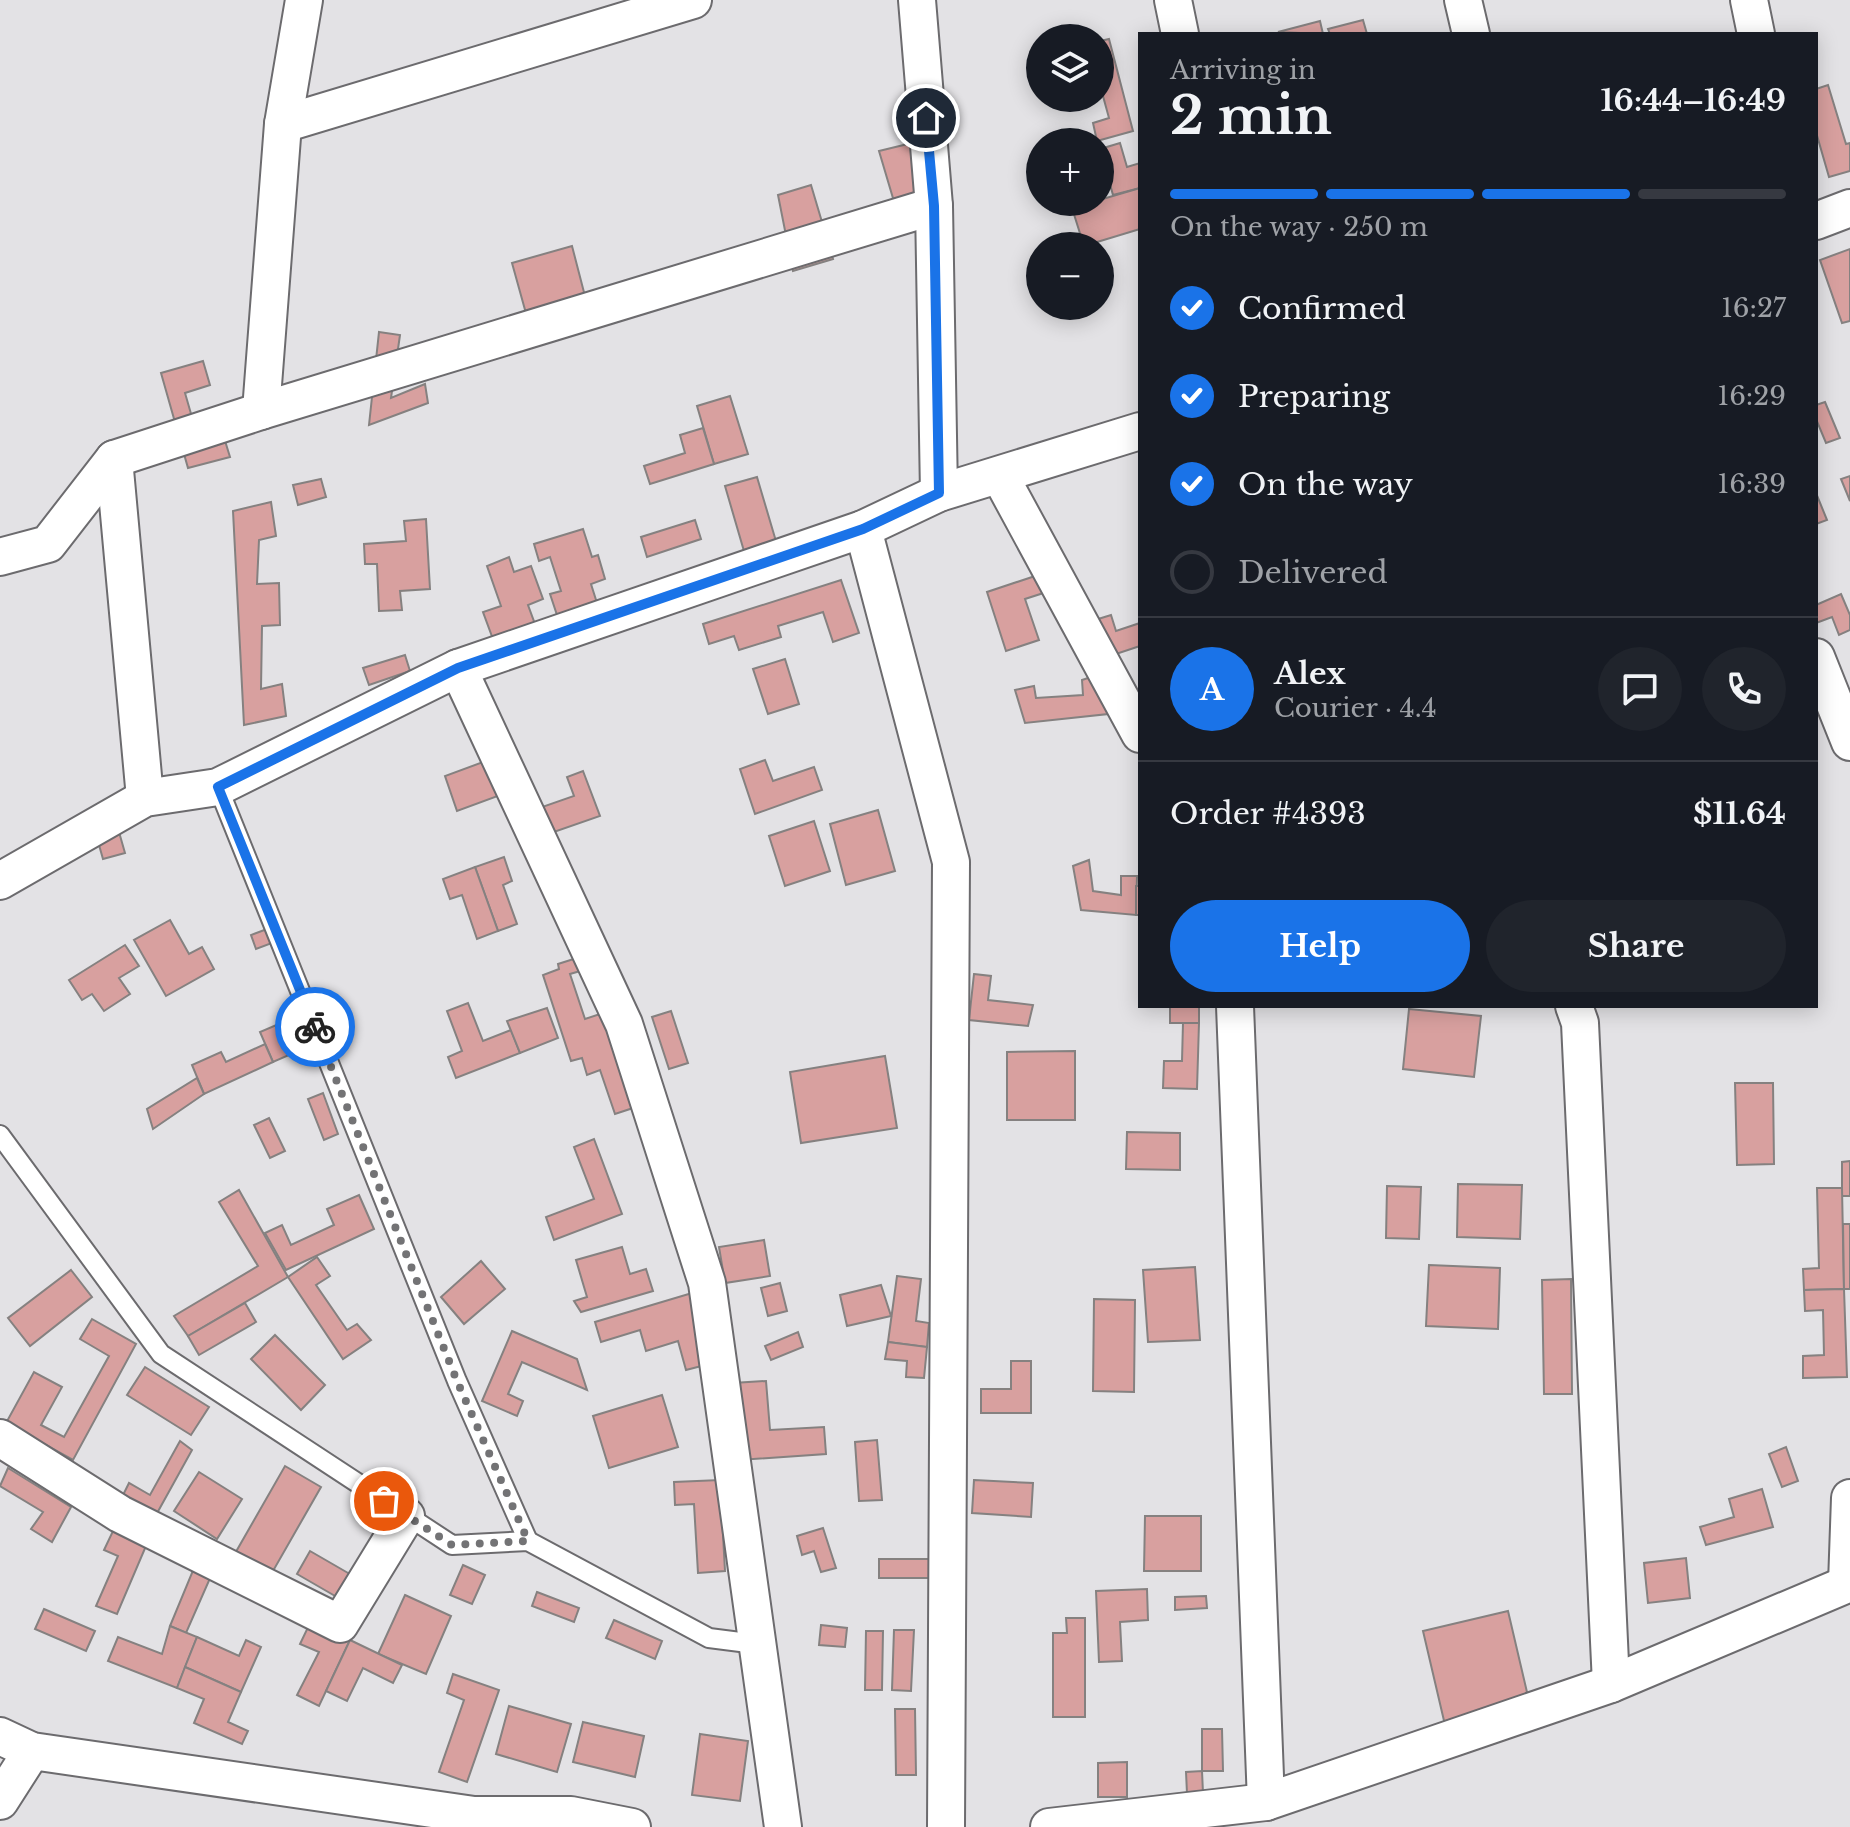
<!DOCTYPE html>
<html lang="en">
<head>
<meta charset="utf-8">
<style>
  :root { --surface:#171b24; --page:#20242c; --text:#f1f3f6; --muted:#9ea1a6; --line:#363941; --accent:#1a73e8 }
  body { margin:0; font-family:"Libre Baskerville",serif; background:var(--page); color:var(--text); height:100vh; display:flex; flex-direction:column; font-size:30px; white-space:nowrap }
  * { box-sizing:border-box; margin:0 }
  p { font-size:26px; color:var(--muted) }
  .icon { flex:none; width:44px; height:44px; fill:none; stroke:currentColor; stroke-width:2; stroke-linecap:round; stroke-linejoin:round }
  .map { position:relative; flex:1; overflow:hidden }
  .sheet { position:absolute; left:1138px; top:32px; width:680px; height:976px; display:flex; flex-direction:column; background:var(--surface); border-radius:0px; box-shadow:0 4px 20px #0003 }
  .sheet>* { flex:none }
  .tools { position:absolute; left:1026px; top:24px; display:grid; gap:16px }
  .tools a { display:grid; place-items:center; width:88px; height:88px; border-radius:50%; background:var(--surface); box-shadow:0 4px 20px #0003; font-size:40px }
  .pin { position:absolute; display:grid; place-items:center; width:68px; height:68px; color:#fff; margin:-34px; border:4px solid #fff; border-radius:50%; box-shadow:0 2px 8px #0007 }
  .courier { position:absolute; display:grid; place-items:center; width:80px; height:80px; margin:-40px; border:6px solid #1a73e8; border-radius:50%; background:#fff; color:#222; box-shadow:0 2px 10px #0007 }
  .headline em { font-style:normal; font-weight:800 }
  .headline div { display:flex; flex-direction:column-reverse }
  .headline { display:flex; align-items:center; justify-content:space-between; height:136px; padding:0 32px }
  h1 { font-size:52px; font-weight:800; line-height:60px }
  .bar { display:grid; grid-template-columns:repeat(4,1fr); gap:12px 8px; align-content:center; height:96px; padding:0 32px }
  .bar i { height:10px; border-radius:6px; background:var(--line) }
  .bar .selected { background:var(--accent) }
  .bar p { grid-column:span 4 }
  .line { display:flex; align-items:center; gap:20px; padding:0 32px; border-top:2px solid var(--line) }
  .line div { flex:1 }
  .round { display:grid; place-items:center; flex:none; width:84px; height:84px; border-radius:42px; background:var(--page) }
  ol { padding:0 32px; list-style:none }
  li { display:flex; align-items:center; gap:24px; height:88px }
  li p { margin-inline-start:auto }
  li .icon { padding:8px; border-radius:50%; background:var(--accent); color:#fff; stroke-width:4 }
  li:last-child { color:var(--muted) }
  li i { width:44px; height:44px; border:4px solid var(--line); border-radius:50% }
  .button { display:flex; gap:16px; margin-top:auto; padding:16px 32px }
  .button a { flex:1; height:92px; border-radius:48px; background:var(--accent); color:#fff; font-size:32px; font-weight:800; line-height:92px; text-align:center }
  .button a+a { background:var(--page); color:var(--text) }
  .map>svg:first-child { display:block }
  .building { fill:#d8a09f; stroke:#858180; stroke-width:2 }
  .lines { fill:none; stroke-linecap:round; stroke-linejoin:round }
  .lane-casing { stroke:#6c6b6e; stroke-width:22 }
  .street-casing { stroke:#6c6b6e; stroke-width:40 }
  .lane { stroke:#fff; stroke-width:18 }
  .street { stroke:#fff; stroke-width:36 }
  .done { stroke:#737375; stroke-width:8; stroke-dasharray:0 14.4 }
  .route { stroke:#1a73e8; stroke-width:10 }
</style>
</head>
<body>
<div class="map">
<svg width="1850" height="1827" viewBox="0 0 1850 1827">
  <rect width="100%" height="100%" fill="#e3e2e5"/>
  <g class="building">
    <polygon points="1363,20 1367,34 1330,34 1328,29"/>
    <polygon points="1320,21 1323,34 1278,32"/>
    <polygon points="1109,39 1133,131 1097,141 1093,123 1109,118 1100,85 1100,41"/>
    <polygon points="1828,85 1846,144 1850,143 1850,171 1829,177 1816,132 1816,89"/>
    <polygon points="916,142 934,206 898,215 879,151"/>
    <polygon points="1120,143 1127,167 1140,163 1140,188 1113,195 1100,149"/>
    <polygon points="811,185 833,259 793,271 778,195"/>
    <polygon points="1140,188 1140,229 1084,246 1072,208"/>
    <polygon points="572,246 586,300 527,317 512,263"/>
    <polygon points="1850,249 1850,321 1842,323 1820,260"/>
    <polygon points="379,332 400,335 391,398 425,384 428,403 369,425"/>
    <polygon points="203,361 210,385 185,393 198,438 222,431 230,457 188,468 161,373"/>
    <polygon points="730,396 748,454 714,464 697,406"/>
    <polygon points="1825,402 1840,438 1826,443 1816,419 1816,405"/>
    <polygon points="703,428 714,464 650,484 644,466 685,453 680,435"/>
    <polygon points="1850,476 1850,501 1841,479"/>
    <polygon points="757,477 778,548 746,558 725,486"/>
    <polygon points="321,479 326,497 298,505 293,485"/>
    <polygon points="1816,493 1827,520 1816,524"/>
    <polygon points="271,502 276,536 259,540 257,584 279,583 280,625 262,626 261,689 282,684 286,716 244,725 233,511"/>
    <polygon points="426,519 430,589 400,591 402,610 379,611 377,564 365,564 364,544 406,541 404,521"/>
    <polygon points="695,520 701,539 647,557 641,537"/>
    <polygon points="583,529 592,557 598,555 605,579 591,584 597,603 557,615 550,594 561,591 550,557 539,561 534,544"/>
    <polygon points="509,557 514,572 531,566 543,599 528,605 539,635 497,650 483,612 501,606 487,566"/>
    <polygon points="1053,570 1059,588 1025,599 1039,640 1006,651 987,592"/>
    <polygon points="841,580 859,633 833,642 823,612 778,626 781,637 739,650 734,636 709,644 703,624"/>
    <polygon points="1841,594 1850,615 1850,630 1839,635 1832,617 1816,623 1816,605"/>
    <polygon points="1111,615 1116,631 1140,623 1140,646 1107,657 1095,620"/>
    <polygon points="405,655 410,671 369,685 363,668"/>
    <polygon points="785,659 799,704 768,714 753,669"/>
    <polygon points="1100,674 1108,714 1025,723 1015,690 1034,686 1036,698 1083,695 1082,680"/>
    <polygon points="494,758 506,793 457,811 445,776"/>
    <polygon points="765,760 773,781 814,767 822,790 755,814 740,769"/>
    <polygon points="583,771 600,816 551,833 542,807 574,796 567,777"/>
    <polygon points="878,810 895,871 846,885 830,824"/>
    <polygon points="113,811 125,853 103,859 91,817"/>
    <polygon points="814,821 830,871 785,886 769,836"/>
    <polygon points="504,857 512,881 503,885 517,924 498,931 475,867"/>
    <polygon points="1089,860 1093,891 1121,895 1121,876 1137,876 1136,915 1081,910 1073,866"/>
    <polygon points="475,867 498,931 477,939 462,895 450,899 443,879"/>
    <rect x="1136" y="886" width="4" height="29"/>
    <polygon points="170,920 189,954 202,947 214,969 166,996 134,940"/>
    <polygon points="275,926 280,940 256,949 251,935"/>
    <polygon points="125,945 139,966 119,978 130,994 104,1011 92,994 82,1000 69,980"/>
    <polygon points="583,956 587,969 570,974 585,1019 603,1013 633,1108 615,1114 600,1070 587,1075 582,1058 571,1061 543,975 559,969 558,964"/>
    <polygon points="974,974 991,976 988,1000 1033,1005 1028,1026 969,1020"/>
    <polygon points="468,1003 483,1041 511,1030 520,1053 456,1078 448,1057 462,1051 447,1011"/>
    <polygon points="332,1004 344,1031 273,1062 260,1032 281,1023 289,1039 321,1025 315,1011"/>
    <rect x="1170" y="1006" width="29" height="17"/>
    <polygon points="547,1008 558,1038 520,1053 507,1021"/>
    <polygon points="1409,1009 1481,1016 1474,1077 1403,1069"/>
    <polygon points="671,1011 688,1063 669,1069 652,1017"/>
    <polygon points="1183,1023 1199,1023 1197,1089 1163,1088 1164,1061 1182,1061"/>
    <polygon points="265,1044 273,1062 204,1094 192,1065 221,1052 226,1062"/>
    <polygon points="1075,1051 1075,1120 1007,1120 1007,1052"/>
    <polygon points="885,1056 897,1128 801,1143 790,1072"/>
    <polygon points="197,1078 204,1094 153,1129 147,1109"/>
    <polygon points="1735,1083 1773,1083 1774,1164 1737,1165"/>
    <polygon points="323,1093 338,1134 324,1140 308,1099"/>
    <polygon points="269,1118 285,1151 270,1158 254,1125"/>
    <polygon points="1127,1132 1180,1133 1180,1170 1126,1169"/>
    <polygon points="594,1139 622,1214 554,1240 546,1217 594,1199 574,1147"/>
    <polygon points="1850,1161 1850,1196 1842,1196 1842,1162"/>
    <polygon points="1458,1184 1522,1185 1520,1239 1457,1237"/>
    <polygon points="1387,1186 1421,1187 1419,1239 1386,1238"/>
    <polygon points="1817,1188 1842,1188 1844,1289 1804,1290 1803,1269 1819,1268"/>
    <polygon points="239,1190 288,1277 188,1336 174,1316 258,1266 219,1202"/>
    <polygon points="359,1195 374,1229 286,1270 265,1233 282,1225 291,1245 334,1225 327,1209"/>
    <polygon points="1843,1224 1850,1224 1850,1289 1844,1289"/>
    <polygon points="764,1240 770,1276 725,1283 719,1247"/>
    <polygon points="622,1247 630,1274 646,1269 653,1291 581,1312 574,1301 587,1297 576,1260"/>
    <polygon points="317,1257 330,1276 316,1285 347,1330 357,1324 371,1340 343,1359 288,1277"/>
    <polygon points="481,1261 505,1289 464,1324 441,1297"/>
    <polygon points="1429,1265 1500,1268 1498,1329 1426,1326"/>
    <polygon points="1195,1267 1200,1340 1148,1342 1143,1270"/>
    <polygon points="71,1270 92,1297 30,1346 8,1318"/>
    <polygon points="897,1276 921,1279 916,1321 929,1323 927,1347 888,1342"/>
    <polygon points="1571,1279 1572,1394 1544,1394 1542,1280"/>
    <polygon points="780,1283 787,1311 768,1316 761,1288"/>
    <polygon points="881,1285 891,1316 847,1326 840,1295"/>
    <polygon points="1844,1289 1847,1377 1803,1378 1803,1356 1824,1355 1823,1310 1805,1311 1804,1290"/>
    <polygon points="692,1293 713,1363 686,1370 678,1341 646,1351 640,1330 601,1342 595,1322"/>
    <polygon points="1094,1299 1135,1300 1134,1392 1093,1391"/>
    <polygon points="245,1303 256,1322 199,1355 188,1336"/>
    <polygon points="92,1319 136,1344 73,1460 6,1423 34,1372 62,1387 41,1425 64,1437 109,1356 80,1339"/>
    <polygon points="512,1331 577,1359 587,1390 522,1362 508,1394 523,1401 517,1416 482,1401"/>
    <polygon points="798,1332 803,1347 771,1360 765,1346"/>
    <polygon points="275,1335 325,1385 301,1410 251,1359"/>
    <polygon points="888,1342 927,1347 924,1378 906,1377 907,1361 885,1359"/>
    <polygon points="1011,1361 1031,1361 1031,1413 981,1413 981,1389 1011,1389"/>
    <polygon points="145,1367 209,1407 191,1435 127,1395"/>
    <polygon points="766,1381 770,1430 824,1427 826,1454 739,1460 733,1383"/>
    <polygon points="662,1395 678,1447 609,1468 593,1416"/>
    <polygon points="877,1440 882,1500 859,1501 855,1442"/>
    <polygon points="180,1441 192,1450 156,1515 123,1495 129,1483 150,1495"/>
    <polygon points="1786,1447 1798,1481 1782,1487 1769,1454"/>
    <polygon points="285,1466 321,1487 269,1578 233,1557"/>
    <polygon points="8,1468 71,1507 52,1542 31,1529 43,1512 0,1486"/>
    <polygon points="199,1472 242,1499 217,1539 174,1511"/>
    <polygon points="720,1480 725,1571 698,1573 694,1504 675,1505 674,1482"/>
    <polygon points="974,1480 1033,1483 1031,1517 972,1513"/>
    <polygon points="1762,1489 1773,1527 1706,1545 1700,1527 1734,1517 1729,1499"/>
    <polygon points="1145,1516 1201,1516 1201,1571 1144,1571"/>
    <polygon points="823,1528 836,1568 821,1572 814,1551 802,1555 797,1536"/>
    <polygon points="113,1531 146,1546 117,1614 96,1606 118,1556 104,1550"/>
    <polygon points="310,1551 355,1577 342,1600 297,1574"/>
    <polygon points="1686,1558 1690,1598 1648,1603 1644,1563"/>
    <rect x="879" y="1559" width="59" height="19"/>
    <polygon points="463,1565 485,1575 472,1604 450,1595"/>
    <polygon points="194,1568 211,1576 186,1633 170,1626"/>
    <polygon points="1147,1589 1148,1620 1120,1622 1122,1661 1099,1662 1096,1591"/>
    <polygon points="537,1592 579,1608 574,1622 532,1606"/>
    <polygon points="405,1595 451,1616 426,1674 378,1654"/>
    <polygon points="1206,1596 1207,1608 1175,1610 1175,1597"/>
    <polygon points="44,1609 95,1631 86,1651 35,1629"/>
    <polygon points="1508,1611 1530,1705 1445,1725 1423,1631"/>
    <polygon points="1066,1618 1085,1618 1085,1717 1053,1717 1053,1633 1067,1633"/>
    <polygon points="614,1620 662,1641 655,1659 606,1638"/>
    <polygon points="311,1621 350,1640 319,1706 297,1695 319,1652 300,1644"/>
    <polygon points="821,1625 847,1628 845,1647 819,1645"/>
    <polygon points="170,1626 197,1637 177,1688 108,1661 118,1637 162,1654"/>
    <polygon points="894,1630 914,1630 911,1691 892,1690"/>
    <polygon points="866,1631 883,1631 882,1690 865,1690"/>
    <polygon points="197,1637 239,1656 246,1640 261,1647 241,1692 185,1667"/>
    <polygon points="350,1640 402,1665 393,1683 363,1668 347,1701 326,1691"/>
    <polygon points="185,1667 241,1692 228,1722 248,1731 242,1744 194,1723 204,1699 177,1688"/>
    <polygon points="453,1674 499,1690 467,1782 439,1772 464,1700 447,1693"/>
    <polygon points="509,1706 571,1724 557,1772 496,1754"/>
    <polygon points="895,1709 915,1709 916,1775 896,1775"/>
    <polygon points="583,1722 644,1736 635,1777 573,1762"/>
    <polygon points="1202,1729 1222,1729 1223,1771 1202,1771"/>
    <polygon points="700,1734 748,1741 740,1801 692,1795"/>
    <polygon points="1127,1762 1127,1797 1098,1797 1098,1763"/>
    <polygon points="1202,1771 1203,1793 1187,1793 1186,1772"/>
  </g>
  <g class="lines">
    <g class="lane-casing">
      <g id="lane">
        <polyline points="218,787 457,1381 528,1541"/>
        <polyline points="0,1135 161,1354 452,1545 528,1541 709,1638 756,1644"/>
      </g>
    </g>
    <g class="street-casing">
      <g id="street">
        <polyline points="917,0 934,206 939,493"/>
        <polyline points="1173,0 1180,34"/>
        <polyline points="1463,0 1471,34"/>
        <polyline points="1749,0 1756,34"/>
        <polyline points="283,124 693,0"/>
        <polyline points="1816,221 1850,208"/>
        <polyline points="261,411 283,124 304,0"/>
        <polyline points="114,459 145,798"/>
        <polyline points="1000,476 1140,734"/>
        <polyline points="863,529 951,862 946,1827"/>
        <polyline points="0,557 48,544 114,459 261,411 934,206"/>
        <polyline points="1816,657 1850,742"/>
        <polyline points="458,668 624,1024 707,1283 783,1827"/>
        <polyline points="0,881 145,798 218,787 458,668 863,529 939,493 1140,431"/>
        <polyline points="1235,1006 1266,1802"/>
        <polyline points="1574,1006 1580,1023 1611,1684"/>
        <polyline points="0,1438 120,1514 340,1624 406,1516"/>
        <polyline points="1847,1584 1850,1498"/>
        <polyline points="0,1736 32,1751 474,1815 571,1815 632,1827"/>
        <polyline points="0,1801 32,1751"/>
        <polyline points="1049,1827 1266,1802 1611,1684 1850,1583"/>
      </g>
    </g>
    <use href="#lane" class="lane"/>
    <use href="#street" class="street"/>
  </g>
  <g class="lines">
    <polyline class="done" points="315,1027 457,1381 528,1541 452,1545 384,1501"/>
    <polyline class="route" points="315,1027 218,787 458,668 863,529 939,493 934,206 926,118"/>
  </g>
</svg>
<div class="tools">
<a><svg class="icon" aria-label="layers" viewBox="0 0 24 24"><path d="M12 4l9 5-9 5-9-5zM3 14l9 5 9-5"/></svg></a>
<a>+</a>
<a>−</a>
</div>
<div class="pin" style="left:384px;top:1501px;background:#ea580c"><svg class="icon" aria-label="bag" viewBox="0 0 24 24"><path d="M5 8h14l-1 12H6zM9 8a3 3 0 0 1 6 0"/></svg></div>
<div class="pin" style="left:926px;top:118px;background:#1f2937"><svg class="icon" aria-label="home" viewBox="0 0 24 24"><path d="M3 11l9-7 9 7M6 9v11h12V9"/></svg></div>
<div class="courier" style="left:315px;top:1027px"><svg class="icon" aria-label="bike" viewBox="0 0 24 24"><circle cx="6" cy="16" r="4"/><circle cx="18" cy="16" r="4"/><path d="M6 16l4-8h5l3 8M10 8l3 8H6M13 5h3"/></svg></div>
<section class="sheet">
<div class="headline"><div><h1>2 min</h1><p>Arriving in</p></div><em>16:44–16:49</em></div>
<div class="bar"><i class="selected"></i><i class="selected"></i><i class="selected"></i><i></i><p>On the way · 250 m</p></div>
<ol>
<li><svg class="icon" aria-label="check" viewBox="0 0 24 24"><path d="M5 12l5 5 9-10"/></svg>Confirmed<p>16:27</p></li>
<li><svg class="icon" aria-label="check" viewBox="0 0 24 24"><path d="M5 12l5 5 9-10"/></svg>Preparing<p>16:29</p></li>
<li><svg class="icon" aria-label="check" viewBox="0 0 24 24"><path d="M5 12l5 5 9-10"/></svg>On the way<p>16:39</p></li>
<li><i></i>Delivered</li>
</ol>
<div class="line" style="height:144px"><b class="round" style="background:var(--accent);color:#fff">A</b><div><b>Alex</b><p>Courier · 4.4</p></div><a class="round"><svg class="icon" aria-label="chat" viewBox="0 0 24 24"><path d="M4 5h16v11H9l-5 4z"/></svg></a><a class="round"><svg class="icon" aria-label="phone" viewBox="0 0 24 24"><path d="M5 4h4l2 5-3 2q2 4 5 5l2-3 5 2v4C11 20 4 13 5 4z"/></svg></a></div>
<div class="line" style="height:104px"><div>Order #4393</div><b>$11.64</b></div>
<div class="button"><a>Help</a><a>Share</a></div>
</section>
</div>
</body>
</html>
